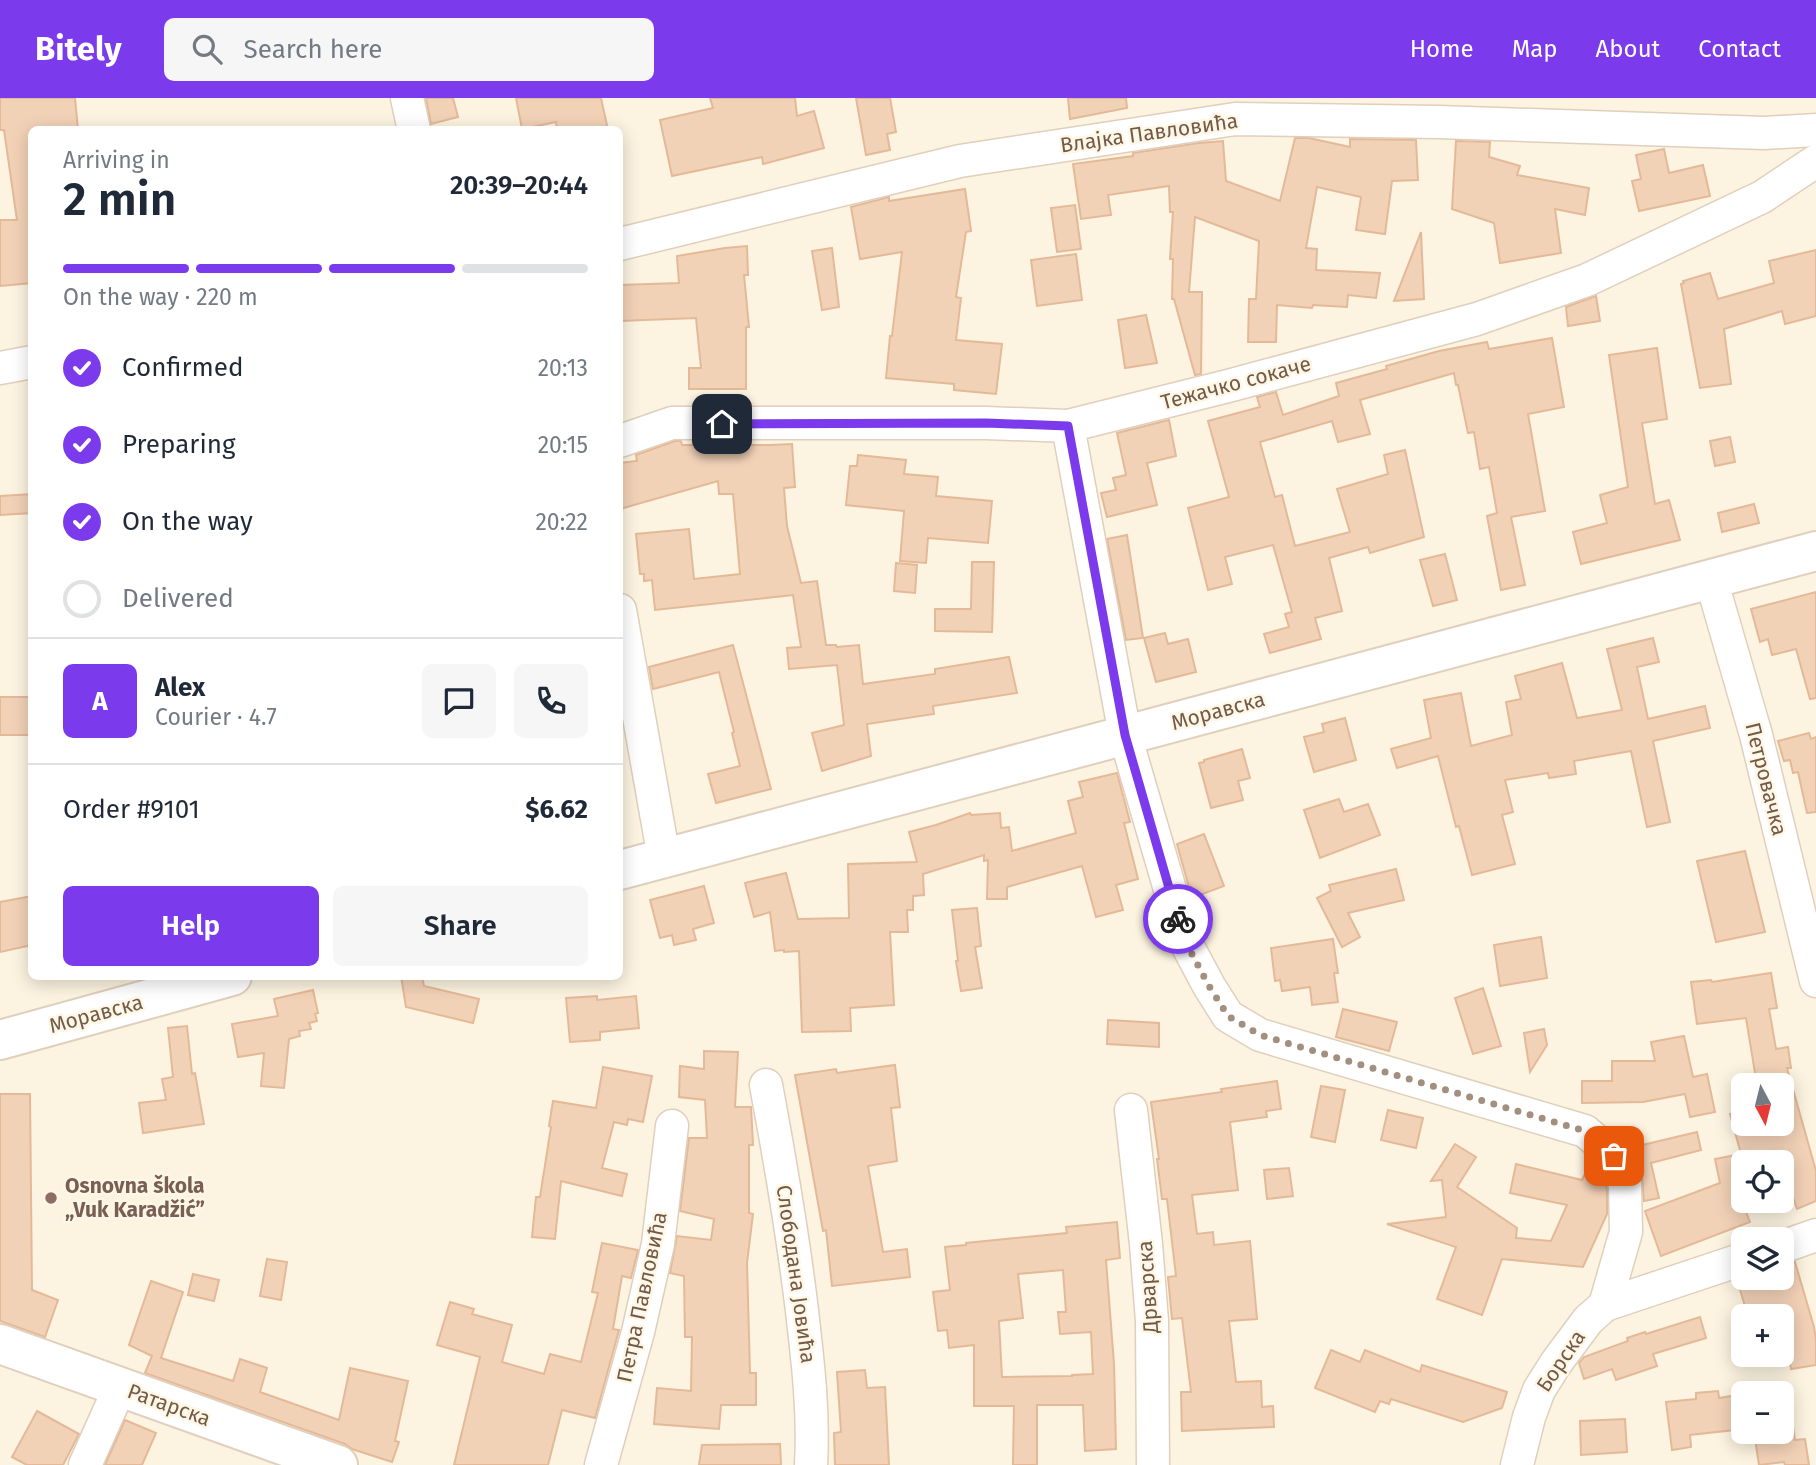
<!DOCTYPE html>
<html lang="en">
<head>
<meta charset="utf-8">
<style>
  :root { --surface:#fff; --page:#f6f6f7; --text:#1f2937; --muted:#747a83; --line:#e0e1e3; --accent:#7c3aed }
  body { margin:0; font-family:"Fira Sans",sans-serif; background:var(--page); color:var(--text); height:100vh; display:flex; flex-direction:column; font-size:26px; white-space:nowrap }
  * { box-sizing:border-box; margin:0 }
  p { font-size:23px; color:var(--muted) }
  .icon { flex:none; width:38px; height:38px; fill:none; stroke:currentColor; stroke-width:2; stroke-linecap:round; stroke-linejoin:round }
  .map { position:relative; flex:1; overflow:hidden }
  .drawer { position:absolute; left:28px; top:28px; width:595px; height:854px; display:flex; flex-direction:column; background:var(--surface); border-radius:10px; box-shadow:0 4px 18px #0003 }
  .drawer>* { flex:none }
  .needle { width:46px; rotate:173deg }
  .fabs { position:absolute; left:1731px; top:975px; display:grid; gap:14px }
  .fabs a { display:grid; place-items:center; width:63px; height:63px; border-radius:10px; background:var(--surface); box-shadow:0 4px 18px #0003; font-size:35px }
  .pin { position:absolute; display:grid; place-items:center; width:60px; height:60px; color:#fff; margin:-30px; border-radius:14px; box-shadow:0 4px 10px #0006 }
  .courier { position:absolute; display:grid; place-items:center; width:70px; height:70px; margin:-35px; border:5px solid #7c3aed; border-radius:50%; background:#fff; color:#222; box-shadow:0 2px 9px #0007 }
  .headline em { font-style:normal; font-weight:600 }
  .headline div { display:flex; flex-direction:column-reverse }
  .headline { display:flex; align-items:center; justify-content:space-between; height:119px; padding:0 35px }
  h1 { font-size:46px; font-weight:600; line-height:52px }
  .bar { display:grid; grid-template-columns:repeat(4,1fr); gap:10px 7px; align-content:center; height:84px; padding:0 35px }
  .bar i { height:9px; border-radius:5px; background:var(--line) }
  .bar .active { background:var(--accent) }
  .bar p { grid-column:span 4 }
  .line { display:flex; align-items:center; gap:18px; padding:0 35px; border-top:2px solid var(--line) }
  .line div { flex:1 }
  .round { display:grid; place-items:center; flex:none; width:74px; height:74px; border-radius:10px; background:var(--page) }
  ol { padding:0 35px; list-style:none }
  li { display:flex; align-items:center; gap:21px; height:77px }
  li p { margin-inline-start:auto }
  li .icon { padding:7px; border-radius:50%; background:var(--accent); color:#fff; stroke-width:4 }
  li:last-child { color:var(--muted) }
  li i { width:38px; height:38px; border:4px solid var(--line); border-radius:50% }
  .primary-button { display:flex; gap:14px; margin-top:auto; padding:14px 35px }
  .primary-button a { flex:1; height:80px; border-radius:10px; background:var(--accent); color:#fff; font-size:28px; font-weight:600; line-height:80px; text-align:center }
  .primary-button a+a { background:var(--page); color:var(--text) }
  header { display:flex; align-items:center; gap:42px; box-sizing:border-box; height:98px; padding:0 35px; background:var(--accent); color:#fff }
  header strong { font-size:33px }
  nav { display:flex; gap:38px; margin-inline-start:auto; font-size:24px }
  .search { width:490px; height:63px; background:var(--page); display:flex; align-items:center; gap:18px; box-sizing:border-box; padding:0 24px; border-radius:10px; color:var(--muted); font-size:26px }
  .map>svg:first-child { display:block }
  .building { fill:#f2d2b7; stroke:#e4b998; stroke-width:2; fill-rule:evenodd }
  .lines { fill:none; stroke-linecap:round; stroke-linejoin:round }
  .minor-casing { stroke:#e0cfbc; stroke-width:35 }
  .tertiary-casing { stroke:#e0cfbc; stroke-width:42 }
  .minor { stroke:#fff; stroke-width:32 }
  .tertiary { stroke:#fff; stroke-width:38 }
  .done { stroke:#a38f7d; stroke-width:7; stroke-dasharray:0 12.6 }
  .route { stroke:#7c3aed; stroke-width:9 }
  .education-dot { fill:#8d6e63; stroke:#fff7e6; stroke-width:2.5 }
  .labels { text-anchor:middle; stroke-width:5; stroke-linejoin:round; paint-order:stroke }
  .street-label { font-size:21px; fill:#735947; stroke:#fff7e6 }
  .education-label { font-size:21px; font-weight:bold; fill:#785e54; stroke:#fff7e6; text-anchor:start }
</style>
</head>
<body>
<header>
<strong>Bitely</strong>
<div class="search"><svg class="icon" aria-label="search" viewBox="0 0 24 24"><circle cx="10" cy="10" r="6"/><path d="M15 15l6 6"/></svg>Search here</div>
<nav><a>Home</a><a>Map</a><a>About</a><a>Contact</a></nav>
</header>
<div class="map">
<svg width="1816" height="1367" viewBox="0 0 1816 1367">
  <rect width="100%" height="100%" fill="#fcf3e0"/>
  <g class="building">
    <polygon points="0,0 75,0 78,32 32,32 32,185 0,188 0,122 17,122 4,32 0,32"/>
    <polygon points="426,0 453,0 458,19 431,26"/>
    <polygon points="516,0 601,0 608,32 557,32 556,24 522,31"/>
    <polygon points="710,0 795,0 797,18 814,13 824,50 763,66 762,59 672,78 660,22 713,10"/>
    <polygon points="856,0 890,0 896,34 887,36 890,52 866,57"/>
    <polygon points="1068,0 1126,0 1127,10 1070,21"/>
    <polygon points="1295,40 1309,40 1350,49 1350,41 1416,42 1418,82 1392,83 1385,136 1356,132 1361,99 1317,89 1306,150 1317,151 1316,172 1380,175 1376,200 1348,197 1347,209 1313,207 1312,210 1277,207 1276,244 1248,244 1249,201 1256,201 1259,143 1195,119 1189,194 1202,194 1201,276 1195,277 1174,201 1172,201 1173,161 1170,161 1173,114 1170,114 1169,88 1108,97 1111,117 1081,121 1073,66 1133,58 1133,55 1199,45 1223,43 1226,83 1280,103"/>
    <polygon points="1456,43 1490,44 1489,59 1520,68 1517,77 1589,90 1585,117 1555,111 1561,155 1500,165 1494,125 1452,111"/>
    <polygon points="1664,51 1669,75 1703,67 1710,98 1639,113 1632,83 1641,81 1636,57"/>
    <polygon points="965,91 971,133 966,134 956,199 961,200 956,242 1002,246 996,296 954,292 954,286 886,280 890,238 892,238 902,154 860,161 851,109 889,99 889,103"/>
    <polygon points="1075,107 1081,151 1057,154 1051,110"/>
    <polygon points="1421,134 1424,201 1394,203"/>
    <polygon points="747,148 748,177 744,177 749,229 746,229 746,291 689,291 689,270 701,270 696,220 620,223 620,187 679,185 677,158 725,150"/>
    <polygon points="832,150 839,209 822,212 812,153"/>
    <polygon points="1816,152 1816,218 1785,226 1782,213 1724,231 1731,286 1700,290 1681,186 1684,185 1683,183 1710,175 1718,201 1774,185 1769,163"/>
    <polygon points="1076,156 1082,202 1037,208 1031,162"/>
    <polygon points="1596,198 1600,223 1568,228 1566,209"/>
    <polygon points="1146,217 1157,265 1125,270 1118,222"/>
    <polygon points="1552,240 1564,309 1528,316 1545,413 1511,419 1525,487 1501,492 1487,418 1497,415 1489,369 1480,371 1474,334 1468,335 1458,287 1456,287 1454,275 1360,302 1370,336 1338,344 1332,323 1260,344 1275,399 1282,397 1295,448 1350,434 1337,391 1388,376 1384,357 1405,352 1424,439 1370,455 1368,449 1329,460 1342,513 1315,520 1321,541 1270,555 1264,536 1289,529 1285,516 1292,514 1273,447 1225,459 1232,486 1208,492 1188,410 1229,399 1208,323 1260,309 1257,299 1276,294 1283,317 1339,298 1336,285 1387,271 1386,268 1439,253 1487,244 1489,251"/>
    <polygon points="1657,250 1667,321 1642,325 1655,406 1669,402 1680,442 1581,466 1573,434 1607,425 1600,397 1628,389 1609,257"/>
    <polygon points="1169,322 1176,358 1147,365 1157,407 1107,419 1101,395 1116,392 1113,380 1126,377 1117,335"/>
    <polygon points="1730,339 1735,364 1715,368 1710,343"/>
    <polygon points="675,343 681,343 682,347 771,347 792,346 795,389 784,390 787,428 801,485 817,483 826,547 836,547 837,549 859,547 863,586 935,576 935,571 1009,559 1017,595 933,608 934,616 867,626 871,658 822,673 812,635 844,627 837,567 789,571 787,550 801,549 793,497 655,512 652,482 644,483 644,476 640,476 636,436 689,431 694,481 740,476 733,396 719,396 718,383 620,411 620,365 637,363 636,357"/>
    <polygon points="858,357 906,362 904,376 938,379 936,398 992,403 988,445 928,440 926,465 900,463 904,413 846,407 850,368 857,368"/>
    <polygon points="32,396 32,415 0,417 0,398"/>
    <polygon points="1754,406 1759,425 1722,434 1718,415"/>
    <polygon points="1127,437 1143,540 1126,542 1107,441"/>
    <polygon points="1445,456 1457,502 1433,508 1420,462"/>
    <polygon points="972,464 994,464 992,534 935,533 935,511 971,511"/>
    <polygon points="896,465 917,467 915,495 894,493"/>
    <polygon points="1816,494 1816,600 1810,601 1796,551 1772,557 1768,541 1760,544 1751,511"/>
    <polygon points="1165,535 1168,546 1188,541 1196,574 1156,584 1144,540"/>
    <polygon points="1653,540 1659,564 1637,569 1648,621 1705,608 1710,630 1653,643 1670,724 1647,729 1631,653 1574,663 1576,676 1549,680 1548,675 1505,682 1513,714 1502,717 1515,766 1472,777 1459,728 1456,729 1438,658 1397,670 1391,651 1431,640 1424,602 1461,595 1471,648 1512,637 1506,604 1521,601 1515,578 1562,565 1577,620 1622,612 1607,551"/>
    <polygon points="733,547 771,691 716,705 708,676 740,668 732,635 734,634 719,574 653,591 649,569"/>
    <rect x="0" y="599" width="32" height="38"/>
    <polygon points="1345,620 1356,662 1314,674 1304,639 1324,634 1322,626"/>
    <polygon points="1809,635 1811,641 1816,639 1816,714 1807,715 1798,674 1793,675 1790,662 1784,663 1778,643"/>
    <polygon points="1242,651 1250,680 1238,683 1243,702 1211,710 1199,665 1204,664 1204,662"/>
    <polygon points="1117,675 1130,724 1124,725 1138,781 1116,787 1123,812 1096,819 1082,768 1007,789 1007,801 987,801 988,762 984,763 984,757 923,776 924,797 913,798 913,812 907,812 908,834 890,834 894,907 850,910 851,933 802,934 799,853 784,854 784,852 775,853 770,814 754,819 745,785 786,775 798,821 849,820 848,766 917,764 909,734 936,727 970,715 971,717 1000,715 1001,730 1009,729 1012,753 1076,735 1068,703 1083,699 1079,684"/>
    <polygon points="1339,701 1344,714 1368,706 1380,737 1320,760 1304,712"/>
    <polygon points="1204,736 1224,788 1192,800 1177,746"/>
    <polygon points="1745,753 1765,834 1716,844 1697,763"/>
    <polygon points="1396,771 1404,802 1348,815 1360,839 1342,849 1317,800 1331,793 1329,787"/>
    <polygon points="704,788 714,825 693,831 696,842 674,847 672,837 660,840 650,802"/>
    <polygon points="32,798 32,847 0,854 0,804"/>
    <polygon points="977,810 981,848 975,849 982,890 961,893 956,863 958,863 952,812"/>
    <polygon points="1541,839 1547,880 1500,888 1494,847"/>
    <polygon points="1333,841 1338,875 1334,875 1338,904 1312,907 1310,889 1282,893 1280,882 1275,883 1271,850"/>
    <path d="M 1771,875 L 1777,910 L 1769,911 L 1776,951 L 1788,949 L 1791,970 L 1787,970 L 1816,1073 L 1816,1103 L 1797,1111 L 1793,1099 L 1746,1114 L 1750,1124 L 1661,1158 L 1645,1113 L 1720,1085 L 1715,1061 L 1741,1056 L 1730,1016 L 1743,1012 L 1743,1026 L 1782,1026 L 1782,987 L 1757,987 L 1746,920 L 1697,926 L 1691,884 L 1711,882 L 1712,884 ZM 1743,1064 L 1782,1064 L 1782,1102 L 1743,1102 Z"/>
    <polygon points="401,878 422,878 424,888 479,901 473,925 406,909"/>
    <polygon points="1483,890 1501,948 1473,956 1455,900"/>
    <polygon points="313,892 318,915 315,916 317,923 309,925 311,931 299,933 300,938 289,941 284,990 261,988 264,955 238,959 232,926 278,918 274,901"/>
    <polygon points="597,898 597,902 636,898 639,930 600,934 600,942 570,944 566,900"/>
    <polygon points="1343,911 1397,924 1389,953 1336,939"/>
    <polygon points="1108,922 1159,925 1159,949 1107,946"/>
    <polygon points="187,928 192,976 195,975 204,1026 143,1035 139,1005 166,1002 162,981 173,979 168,930"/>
    <polygon points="1544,931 1547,947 1530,974 1524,935"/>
    <polygon points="1684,938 1693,979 1707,976 1715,1014 1690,1019 1685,996 1643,1004 1582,1005 1582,983 1612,983 1612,963 1655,963 1651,944"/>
    <polygon points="704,953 738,954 735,1009 751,1009 753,1047 749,1047 749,1115 753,1116 747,1165 750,1275 756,1275 756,1307 721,1307 719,1331 654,1326 657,1290 691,1293 692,1239 685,1239 684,1178 670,1175 677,1138 711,1142 714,1121 680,1113 689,1040 707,1040 705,1002 679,999 680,968 704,971"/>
    <polygon points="895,967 900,1009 891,1010 897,1063 868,1068 883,1154 907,1151 910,1179 832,1188 826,1132 823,1133 795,977 836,971 837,975"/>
    <polygon points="603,969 652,978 643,1024 628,1021 627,1027 614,1024 602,1070 627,1076 622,1098 561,1083 555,1141 532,1139 536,1099 540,1099 551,1029 549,1028 553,1003 596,1010"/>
    <polygon points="1277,983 1281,1011 1266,1013 1267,1019 1230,1024 1238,1092 1192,1097 1197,1136 1213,1134 1214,1147 1250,1143 1257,1221 1229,1223 1236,1284 1261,1283 1262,1309 1273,1308 1274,1329 1182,1333 1181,1294 1191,1294 1182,1220 1172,1221 1168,1179 1176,1178 1167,1101 1162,1101 1157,1061 1159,1061 1151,1004 1222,994 1221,991"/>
    <polygon points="1321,988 1345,992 1335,1044 1311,1039"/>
    <polygon points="0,996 30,996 32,1192 58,1202 45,1239 0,1223"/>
    <polygon points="1388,1012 1423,1020 1416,1050 1381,1042"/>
    <polygon points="1697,1034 1701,1052 1651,1065 1659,1100 1644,1103 1642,1081 1630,1050"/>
    <polygon points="1455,1046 1476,1059 1457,1089 1517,1130 1516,1140 1551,1143 1567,1107 1510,1095 1516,1066 1582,1082 1586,1074 1603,1082 1607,1091 1607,1116 1583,1169 1502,1161 1482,1217 1437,1201 1456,1149 1387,1126 1446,1119 1442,1082 1431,1083"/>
    <polygon points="1289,1070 1293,1098 1267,1101 1264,1072"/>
    <path d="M 1117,1124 L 1120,1160 L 1106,1162 L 1114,1266 L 1116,1351 L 1085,1353 L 1083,1307 L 1037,1307 L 1037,1367 L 1013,1367 L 1014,1308 L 974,1308 L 974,1247 L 949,1250 L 947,1232 L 938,1233 L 933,1194 L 950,1192 L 945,1149 L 966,1147 L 966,1145 L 1067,1135 L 1066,1129 ZM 1063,1172 L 1066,1214 L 1058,1214 L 1060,1236 L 1091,1234 L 1093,1276 L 1072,1277 L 1072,1278 L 1002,1279 L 999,1223 L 1023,1220 L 1018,1176 Z"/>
    <polygon points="602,1145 638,1152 631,1180 622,1178 613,1231 619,1232 595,1320 562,1312 548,1367 454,1367 480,1259 437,1247 450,1204 474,1211 472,1216 512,1227 502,1264 544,1276 550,1256 581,1264 598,1195 592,1194"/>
    <polygon points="267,1161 287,1164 281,1202 260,1198"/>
    <polygon points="1795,1164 1814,1229 1816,1242 1816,1267 1791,1271 1783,1218 1748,1218 1738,1185 1758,1180 1782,1180 1782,1167"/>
    <polygon points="193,1176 219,1182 214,1203 188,1197"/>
    <polygon points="151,1183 183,1194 161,1260 233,1283 240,1261 267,1270 260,1294 339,1322 350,1270 408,1283 395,1343 399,1344 392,1364 352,1351 345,1346 145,1275 152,1258 129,1247"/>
    <polygon points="1700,1219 1706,1240 1653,1256 1657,1268 1616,1282 1612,1271 1584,1281 1579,1265 1584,1259 1628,1243 1627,1240 1645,1234 1646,1236"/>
    <polygon points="1331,1252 1360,1264 1365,1252 1420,1274 1422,1267 1507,1294 1502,1310 1463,1324 1391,1301 1389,1306 1380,1303 1375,1314 1315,1290"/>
    <polygon points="865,1272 867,1290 885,1289 889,1367 835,1367 834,1335 841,1334 837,1274"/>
    <polygon points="1787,1289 1795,1342 1805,1341 1809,1367 1785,1367 1784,1364 1759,1367 1754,1334 1782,1334 1782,1295 1750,1295"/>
    <polygon points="1718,1293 1719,1300 1743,1296 1743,1331 1690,1337 1691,1349 1672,1352 1666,1304 1696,1301 1696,1295"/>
    <polygon points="37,1313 79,1336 63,1367 27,1367 12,1359"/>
    <polygon points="1625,1321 1627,1354 1581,1357 1580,1323"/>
    <polygon points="125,1322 156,1335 142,1367 105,1367"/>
    <polygon points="780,1346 781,1367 699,1367 702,1347"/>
  </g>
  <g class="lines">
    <g class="minor-casing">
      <g id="minor">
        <polyline points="407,0 414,32"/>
        <polyline points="620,146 960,63 1235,21 1439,24 1764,35 1816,32"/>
        <polyline points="0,270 32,264"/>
        <polyline points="1068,328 1125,637 1185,843 1209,888 1228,918 1260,937 1585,1033 1614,1058 1625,1087 1626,1134 1605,1207"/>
        <polyline points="620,343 672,325 986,325 1068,328 1228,288 1477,221 1587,182 1762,99 1816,63"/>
        <polyline points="1711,481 1756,637 1816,883"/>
        <polyline points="620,512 664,760"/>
        <path d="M 766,987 C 780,1062 793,1137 802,1213 C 808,1265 814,1315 811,1367"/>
        <polyline points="1131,1012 1146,1146 1152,1223 1153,1367"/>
        <polyline points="1782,1149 1816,1137"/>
        <polyline points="85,1367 120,1289"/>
        <polyline points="601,1367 638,1234 658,1146 672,1028"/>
        <polyline points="1517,1367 1529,1319 1539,1292 1556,1265 1588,1222 1605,1207 1743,1161"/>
      </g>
    </g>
    <g class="tertiary-casing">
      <g id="tertiary">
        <polyline points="620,772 1816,453"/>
        <polyline points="0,942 232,878"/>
        <polyline points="0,1246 338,1367"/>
      </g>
    </g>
    <use href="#minor" class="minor"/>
    <use href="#tertiary" class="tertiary"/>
  </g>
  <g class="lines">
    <polyline class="done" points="1178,821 1185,843 1209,888 1228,918 1260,937 1585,1033 1614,1058"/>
    <polyline class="route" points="722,326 986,325 1068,328 1125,637 1178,821"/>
  </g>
  <circle class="education-dot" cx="51" cy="1100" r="7"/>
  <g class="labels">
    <g class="street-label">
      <text transform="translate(1149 35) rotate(-8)" y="7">Влајка Павловића</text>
      <text transform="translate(1236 285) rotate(-15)" y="7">Тежачко сокаче</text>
      <text transform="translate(1218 613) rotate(-15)" y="7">Моравска</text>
      <text transform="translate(1766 681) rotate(76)" y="7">Петровачка</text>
      <text transform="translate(96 916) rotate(-15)" y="7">Моравска</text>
      <text transform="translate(796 1176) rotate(82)" y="7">Слободана Јовића</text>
      <text transform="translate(1148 1189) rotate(-94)" y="7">Дрварска</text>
      <text transform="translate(642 1199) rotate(-78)" y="7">Петра Павловића</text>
      <text transform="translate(1561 1263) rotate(-56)" y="7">Борска</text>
      <text transform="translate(169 1307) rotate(20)" y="7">Ратарска</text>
    </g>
    <g class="education-label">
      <text x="65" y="1095">Osnovna škola<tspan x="65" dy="24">„Vuk Karadžić”</tspan></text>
    </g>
  </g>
</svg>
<div class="fabs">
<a><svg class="needle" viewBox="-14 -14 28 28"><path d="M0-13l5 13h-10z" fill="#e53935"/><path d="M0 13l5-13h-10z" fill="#747a83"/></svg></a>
<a><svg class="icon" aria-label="locate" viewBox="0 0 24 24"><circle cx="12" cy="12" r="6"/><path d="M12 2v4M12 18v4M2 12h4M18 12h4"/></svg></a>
<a><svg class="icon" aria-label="layers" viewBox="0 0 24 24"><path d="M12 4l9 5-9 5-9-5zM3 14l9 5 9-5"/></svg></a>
<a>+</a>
<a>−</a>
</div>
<div class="pin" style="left:1614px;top:1058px;background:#ea580c"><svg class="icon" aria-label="bag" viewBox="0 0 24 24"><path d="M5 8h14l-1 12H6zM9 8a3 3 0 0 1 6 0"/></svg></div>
<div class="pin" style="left:722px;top:326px;background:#1f2937"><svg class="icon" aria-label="home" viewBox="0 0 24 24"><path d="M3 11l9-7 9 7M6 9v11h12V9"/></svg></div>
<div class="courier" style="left:1178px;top:821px"><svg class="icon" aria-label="bike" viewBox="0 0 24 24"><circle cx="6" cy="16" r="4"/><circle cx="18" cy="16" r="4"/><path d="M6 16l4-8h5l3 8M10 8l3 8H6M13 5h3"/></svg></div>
<section class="drawer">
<div class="headline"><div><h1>2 min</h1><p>Arriving in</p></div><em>20:39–20:44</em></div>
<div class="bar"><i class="active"></i><i class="active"></i><i class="active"></i><i></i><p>On the way · 220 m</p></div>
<ol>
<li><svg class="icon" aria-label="check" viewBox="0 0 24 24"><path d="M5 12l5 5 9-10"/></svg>Confirmed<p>20:13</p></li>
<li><svg class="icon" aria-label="check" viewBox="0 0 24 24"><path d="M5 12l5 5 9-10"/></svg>Preparing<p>20:15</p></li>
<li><svg class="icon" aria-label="check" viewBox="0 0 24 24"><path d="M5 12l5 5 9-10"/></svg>On the way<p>20:22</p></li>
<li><i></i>Delivered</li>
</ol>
<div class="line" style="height:126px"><b class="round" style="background:var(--accent);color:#fff">A</b><div><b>Alex</b><p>Courier · 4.7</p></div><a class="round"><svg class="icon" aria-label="chat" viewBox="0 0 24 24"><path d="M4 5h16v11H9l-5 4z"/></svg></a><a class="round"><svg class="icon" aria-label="phone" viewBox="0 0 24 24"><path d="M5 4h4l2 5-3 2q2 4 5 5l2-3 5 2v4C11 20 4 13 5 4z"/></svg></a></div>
<div class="line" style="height:91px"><div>Order #9101</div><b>$6.62</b></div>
<div class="primary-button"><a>Help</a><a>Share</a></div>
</section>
</div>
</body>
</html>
